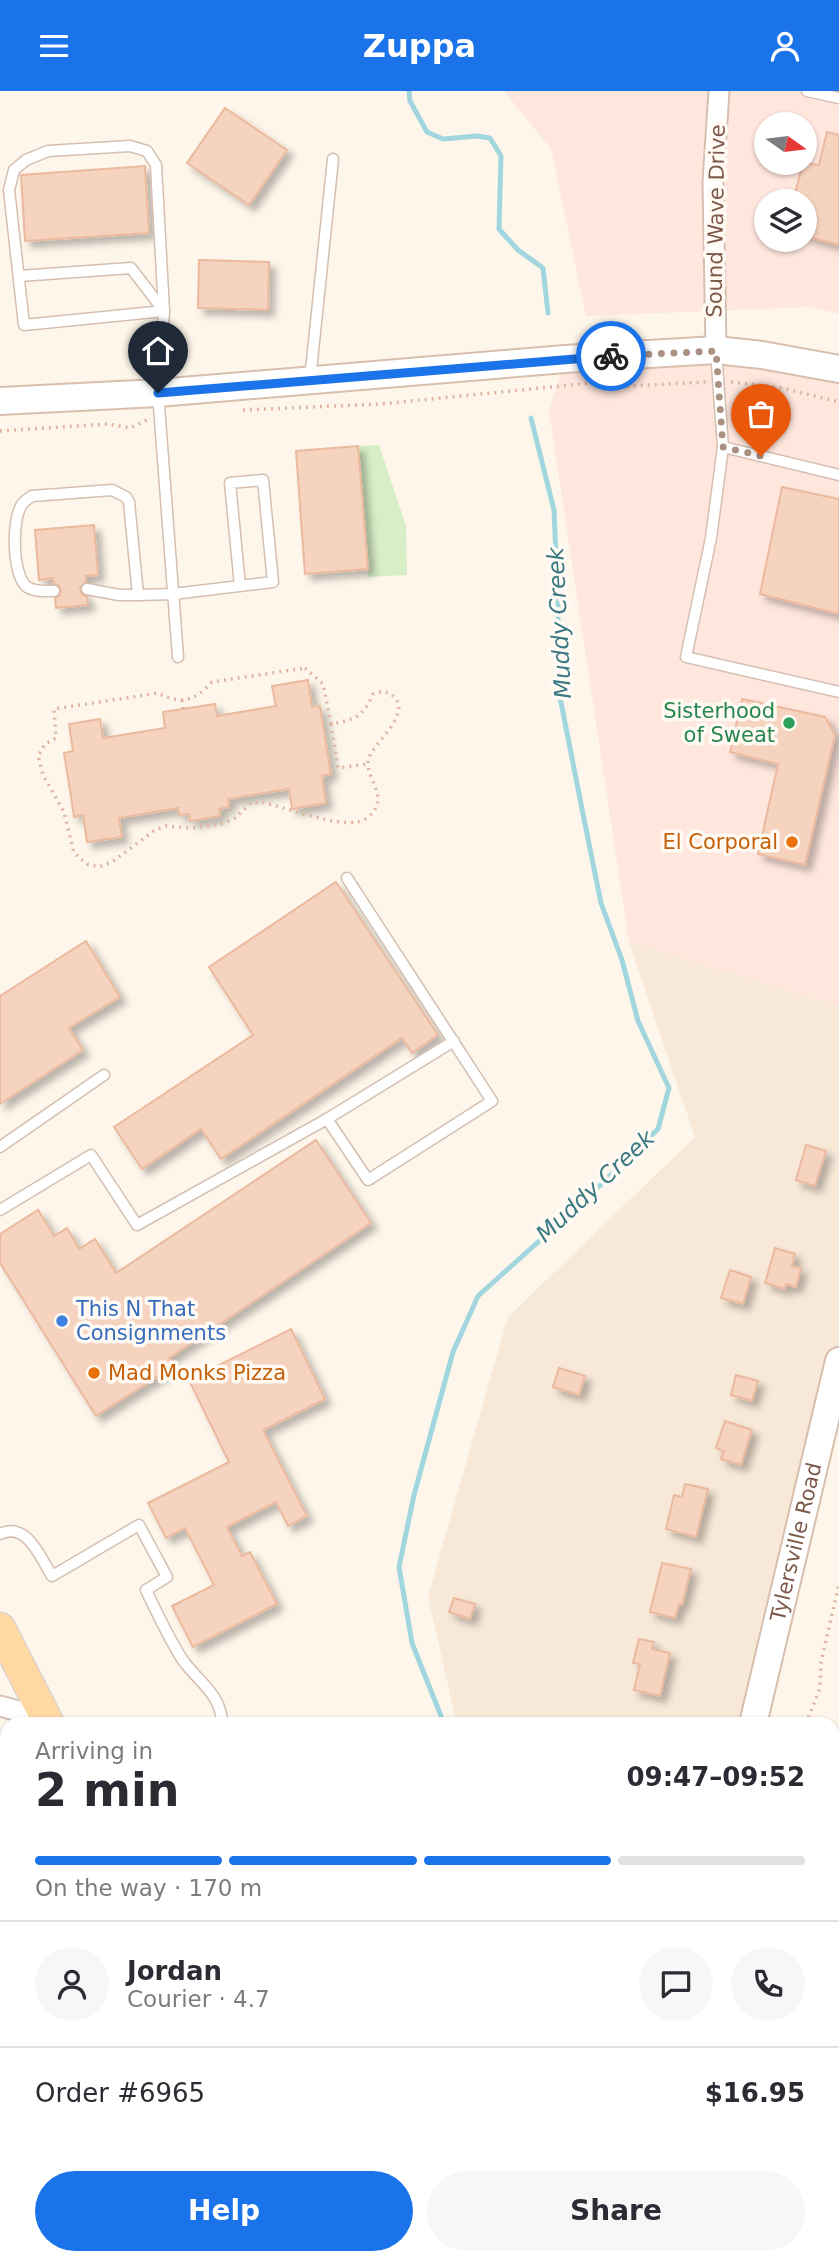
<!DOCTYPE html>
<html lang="en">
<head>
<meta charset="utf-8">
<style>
  :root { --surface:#fff; --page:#f7f7f7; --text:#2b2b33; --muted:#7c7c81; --line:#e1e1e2; --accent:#1a73e8 }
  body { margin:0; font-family:"DejaVu Sans",sans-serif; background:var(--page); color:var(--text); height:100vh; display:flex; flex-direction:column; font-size:26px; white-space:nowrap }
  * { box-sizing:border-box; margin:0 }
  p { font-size:23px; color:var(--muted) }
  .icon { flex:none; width:38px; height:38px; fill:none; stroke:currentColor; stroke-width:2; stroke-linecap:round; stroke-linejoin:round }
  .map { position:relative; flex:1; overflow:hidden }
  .side { position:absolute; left:0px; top:1626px; width:840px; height:548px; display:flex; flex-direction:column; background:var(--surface); border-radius:21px 21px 0 0; box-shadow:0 2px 5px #0004 }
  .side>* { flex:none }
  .needle { width:46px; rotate:104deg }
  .buttons { position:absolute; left:754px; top:21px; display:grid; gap:14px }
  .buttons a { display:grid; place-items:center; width:63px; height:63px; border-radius:50%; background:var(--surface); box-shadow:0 2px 5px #0004; font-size:35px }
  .pin { position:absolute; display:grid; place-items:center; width:60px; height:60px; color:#fff; margin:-72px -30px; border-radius:50% 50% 50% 0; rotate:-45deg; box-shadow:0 0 7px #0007 }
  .pin .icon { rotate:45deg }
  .courier { position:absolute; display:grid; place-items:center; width:70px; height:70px; margin:-35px; border:5px solid #1a73e8; border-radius:50%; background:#fff; color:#222; box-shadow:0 2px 9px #0007 }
  .head em { font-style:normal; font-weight:600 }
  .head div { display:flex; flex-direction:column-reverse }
  .head { display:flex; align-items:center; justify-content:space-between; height:119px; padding:0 35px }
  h1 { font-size:46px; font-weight:600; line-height:52px }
  .bar { display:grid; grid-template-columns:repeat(4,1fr); gap:10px 7px; align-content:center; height:84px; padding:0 35px }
  .bar i { height:9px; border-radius:5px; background:var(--line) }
  .bar .selected { background:var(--accent) }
  .bar p { grid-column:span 4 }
  .line { display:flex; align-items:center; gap:18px; padding:0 35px; border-top:2px solid var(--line) }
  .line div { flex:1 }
  .round { display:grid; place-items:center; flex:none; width:74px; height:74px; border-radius:37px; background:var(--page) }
  .primary-button { display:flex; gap:14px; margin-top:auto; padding:14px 35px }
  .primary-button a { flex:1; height:80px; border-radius:42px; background:var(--accent); color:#fff; font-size:28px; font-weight:600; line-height:80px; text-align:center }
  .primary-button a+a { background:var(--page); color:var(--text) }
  header { display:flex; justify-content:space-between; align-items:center; height:91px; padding:0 35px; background:var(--accent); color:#fff; font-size:32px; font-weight:600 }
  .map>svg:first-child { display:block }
  .residential { fill:#f7e8d8 }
  .commercial { fill:#ffe7de; fill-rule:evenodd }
  .green { fill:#d8eec6 }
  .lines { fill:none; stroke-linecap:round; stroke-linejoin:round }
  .stream { stroke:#a1d6de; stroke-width:5 }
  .building { fill:#f6d3bf; stroke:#ebb99e; stroke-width:2; filter:url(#shadow) }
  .lane-casing { stroke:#d5bfb1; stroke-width:13 }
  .street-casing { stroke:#d5bfb1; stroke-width:23 }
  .secondary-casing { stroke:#d8bfad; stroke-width:30 }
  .primary-casing { stroke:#ddd4d0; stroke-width:33 }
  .path { stroke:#ddb6a1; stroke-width:3.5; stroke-dasharray:2 5; stroke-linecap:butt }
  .lane { stroke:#fff; stroke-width:10 }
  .street { stroke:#fff; stroke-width:19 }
  .secondary { stroke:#fff; stroke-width:26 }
  .primary { stroke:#ffd9a1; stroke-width:30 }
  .rail { stroke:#b9a5cb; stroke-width:5; stroke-dasharray:10 7; stroke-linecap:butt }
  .done { stroke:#aa9182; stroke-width:7; stroke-dasharray:0 12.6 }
  .route { stroke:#1a73e8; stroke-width:9 }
  .leisure-dot { fill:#2e9e5b; stroke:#fffaf3; stroke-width:2.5 }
  .food-dot { fill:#e8710a; stroke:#fffaf3; stroke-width:2.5 }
  .shop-dot { fill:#3f7fe0; stroke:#fffaf3; stroke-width:2.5 }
  .labels { text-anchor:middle; stroke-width:7; stroke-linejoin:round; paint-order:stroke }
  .street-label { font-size:21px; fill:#7d5a4a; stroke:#fffaf3 }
  .leisure-label { font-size:21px; fill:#27864d; stroke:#fffaf3; text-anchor:end }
  .food-label { font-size:21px; fill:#c56008; stroke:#fffaf3; text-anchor:end }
  .shop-label { font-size:21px; fill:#366cbe; stroke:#fffaf3; text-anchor:start }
  .water-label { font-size:23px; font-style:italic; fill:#3b7983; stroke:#fffaf3 }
</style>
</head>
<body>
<header><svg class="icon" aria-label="menu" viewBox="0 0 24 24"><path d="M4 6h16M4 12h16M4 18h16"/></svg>Zuppa<svg class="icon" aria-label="person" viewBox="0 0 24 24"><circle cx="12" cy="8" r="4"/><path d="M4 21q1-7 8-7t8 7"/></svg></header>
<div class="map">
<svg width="839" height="2173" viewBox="0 0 839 2173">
  <defs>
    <filter id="shadow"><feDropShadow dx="6" dy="6" stdDeviation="3.5" flood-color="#0004"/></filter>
  </defs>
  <rect width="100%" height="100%" fill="#fef6ea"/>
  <g class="residential">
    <polygon points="629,851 839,915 839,1270 753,1633 457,1633 428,1506 508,1226 695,1046"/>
    <polygon points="0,1803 7,1808 7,2070 0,2064"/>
    <polygon points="0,2122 7,2128 7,2166 53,2167 60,2173 0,2173"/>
  </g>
  <g class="commercial">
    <path d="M 504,0 L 839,0 L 839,223 L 811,216 L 586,225 L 551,58 ZM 766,33 L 805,33 L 805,72 L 766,72 ZM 766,110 L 805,110 L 805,149 L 766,149 Z"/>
    <polygon points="716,259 839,278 839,915 629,851 549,320 565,268"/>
    <polygon points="833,2038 839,2040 839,2173 332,2173 329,2167 833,2166"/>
  </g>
  <polygon class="green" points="379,354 406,435 407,484 368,486 358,355"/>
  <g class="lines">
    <g class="stream">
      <polyline points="409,0 410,10 427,41 443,48 477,45 490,47 501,65 499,138 518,159 543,177 548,222"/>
      <polyline points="441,1633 441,1625 412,1552 399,1476 414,1404 453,1261 478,1205 587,1107 658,1038 669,997 638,930 622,869 601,812 583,723 558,596 558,514 554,419 531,327"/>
      <polyline points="140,2173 140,2166"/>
    </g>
  </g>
  <g class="building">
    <polygon points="225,17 287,59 249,114 187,72"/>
    <polygon points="827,41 839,44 839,154 805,145 805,110 793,110 803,72 819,74"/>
    <polygon points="145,75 149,142 25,150 21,84"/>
    <polygon points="199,169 269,171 268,219 198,217"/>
    <polygon points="358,355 368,478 305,483 296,360"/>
    <polygon points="782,396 839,408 839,523 760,503"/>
    <polygon points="94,434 98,484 86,485 86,491 80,497 82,503 87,506 88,514 56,517 55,507 60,504 61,499 58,494 54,493 53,487 39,489 35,439"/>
    <polygon points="308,589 312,616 320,615 331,683 322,685 326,712 292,718 289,698 228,708 229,716 219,718 220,725 190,730 189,723 179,724 178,717 119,727 122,746 87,751 83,724 74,726 71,705 64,662 73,660 69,633 100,628 103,647 165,637 163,621 215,613 217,625 276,615 272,595"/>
    <polygon points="742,608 825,626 835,644 805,774 758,763 778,673 730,661"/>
    <polygon points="336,791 438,944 412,962 402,947 221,1068 201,1038 142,1078 114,1036 253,944 209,876"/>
    <polygon points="86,850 120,906 69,937 83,959 0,1013 0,905"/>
    <polygon points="316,1049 371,1132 169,1267 174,1275 96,1325 0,1172 0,1143 38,1119 54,1145 67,1137 79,1158 95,1148 116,1182"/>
    <polygon points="806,1054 826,1060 815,1095 796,1089"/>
    <polygon points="775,1157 795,1163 792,1175 801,1177 796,1196 786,1193 785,1198 765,1192"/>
    <polygon points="730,1179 751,1186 743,1213 721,1207"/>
    <polygon points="291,1238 325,1308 263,1339 307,1425 288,1435 276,1411 227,1436 242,1465 250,1461 277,1513 193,1556 172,1515 214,1494 185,1437 166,1447 148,1412 229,1371 189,1289"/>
    <polygon points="559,1277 585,1285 579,1304 553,1296"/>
    <polygon points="736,1284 758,1290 752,1310 731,1304"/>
    <polygon points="725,1330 752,1339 741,1374 721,1368 724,1360 716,1357"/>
    <polygon points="685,1393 708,1398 696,1446 666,1438 674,1404 682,1406"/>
    <polygon points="662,1472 691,1478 682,1514 679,1513 675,1527 650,1521"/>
    <polygon points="454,1507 475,1513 470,1528 449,1521"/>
    <polygon points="639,1548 654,1551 652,1558 670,1562 660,1605 634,1599 640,1573 633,1572"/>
  </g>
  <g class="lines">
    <g class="lane-casing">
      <g id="lane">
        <polyline points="807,0 839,7"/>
        <polyline points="19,185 131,177 164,220"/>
        <polyline points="164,220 24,234 9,99 14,79 26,69 48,60 130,55 147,60 156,74 164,220 158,302 178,566"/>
        <polyline points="716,260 723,356 711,447 686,566 839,601"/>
        <polyline points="310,289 333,68"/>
        <polyline points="723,356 839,384"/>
        <polyline points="87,498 119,504 138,504"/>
        <path d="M 54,500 C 46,500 35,501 27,496 C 12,485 11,426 23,412 C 26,409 29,407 32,405 L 112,399 L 126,406 L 129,411 L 138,504 L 173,503 L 273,491 L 263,389 L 230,392 L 240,495"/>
        <polyline points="327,1028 368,1089 492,1010 347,787"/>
        <polyline points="0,1056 104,984"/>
        <polyline points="0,1119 91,1064 137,1134 327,1028 454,950"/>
        <path d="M 0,1443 C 27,1430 40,1466 52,1485 L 139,1434 L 167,1486 L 146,1499 C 157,1522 168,1546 182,1568 C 197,1590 222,1603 222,1633"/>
        <polyline points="833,1790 839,1789"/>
        <polyline points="833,1938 839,1939"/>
        <polyline points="0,1945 7,1950"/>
        <polyline points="833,2114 839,2115"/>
        <polyline points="398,2166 402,2173"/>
        <polyline points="468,2173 479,2166"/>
        <polyline points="560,2173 568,2166"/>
      </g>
    </g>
    <g class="street-casing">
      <g id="street">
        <polyline points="716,259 713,91 719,0"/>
        <polyline points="0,1615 47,1628"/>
        <polyline points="833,2063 839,2064"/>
      </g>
    </g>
    <g class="secondary-casing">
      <g id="secondary">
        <polyline points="0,310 158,302 565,268 716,259 762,264 839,278"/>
        <path id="s1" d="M 753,1633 L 839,1270"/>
        <polyline points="616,2173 617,2166"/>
        <polyline points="644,2173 646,2166"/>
      </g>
    </g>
    <g class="primary-casing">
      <g id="primary">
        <polyline points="0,1537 49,1633"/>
        <polyline points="329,2166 332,2173"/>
      </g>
    </g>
    <g class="path">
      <polyline points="731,291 782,297 839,311"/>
      <polyline points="243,319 381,313 591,292 628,295 706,291"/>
      <polyline points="0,340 108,333 130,337 149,328"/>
      <path d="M 305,577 L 323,593 L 331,633 C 356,628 362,627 373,603 C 378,601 383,600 389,602 C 418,619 373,652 369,667 C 364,683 382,698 377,714 C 374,722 366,730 357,731 C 335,735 286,717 262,711 L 251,712 L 235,727 L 225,732 L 193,737 L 166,735 L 155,739 L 112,771 L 99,776 L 87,773 L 74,762 L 64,721 L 43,684 L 38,665 L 45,653 L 56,647 L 54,618 L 158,602 C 181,614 195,610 212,591 Z"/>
      <polyline points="182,609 183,618"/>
      <polyline points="331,633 338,677 368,673"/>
      <polyline points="806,1633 820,1597 821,1571 839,1493"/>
      <polyline points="281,2166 284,2173"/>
      <polyline points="675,2173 676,2166"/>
    </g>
    <use href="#lane" class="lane"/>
    <use href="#street" class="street"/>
    <use href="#secondary" class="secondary"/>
    <use href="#primary" class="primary"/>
    <g class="rail">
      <polyline points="0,2080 7,2086"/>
      <polyline points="100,2166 107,2173"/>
    </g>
  </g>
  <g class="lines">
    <polyline class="done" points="611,265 716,260 723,356 761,365"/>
    <polyline class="route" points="158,302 611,265"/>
  </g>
  <circle class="leisure-dot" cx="789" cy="632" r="7"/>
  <g class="food-dot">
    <circle cx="792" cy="751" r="7"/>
    <circle cx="94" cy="1282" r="7"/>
  </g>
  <circle class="shop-dot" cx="62" cy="1230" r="7"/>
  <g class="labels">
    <g class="street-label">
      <text transform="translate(716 130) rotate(-89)" y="7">Sound Wave Drive</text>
      <text dy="7" stroke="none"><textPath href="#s1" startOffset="187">Tylersville Road</textPath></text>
    </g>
    <g class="leisure-label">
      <text x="775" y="627">Sisterhood<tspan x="775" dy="24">of Sweat</tspan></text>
    </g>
    <g class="food-label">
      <text x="778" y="758">El Corporal</text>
      <text x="108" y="1289" text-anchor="start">Mad Monks Pizza</text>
    </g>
    <g class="shop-label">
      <text x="76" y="1225">This N That<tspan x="76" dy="24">Consignments</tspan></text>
    </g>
    <g class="water-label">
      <text transform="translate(559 532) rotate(-93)" y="8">Muddy Creek</text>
      <text transform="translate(595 1095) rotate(-43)" y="8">Muddy Creek</text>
    </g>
  </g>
</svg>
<div class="buttons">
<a><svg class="needle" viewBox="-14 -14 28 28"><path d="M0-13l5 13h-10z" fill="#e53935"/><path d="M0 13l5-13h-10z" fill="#7c7c81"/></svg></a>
<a><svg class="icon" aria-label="layers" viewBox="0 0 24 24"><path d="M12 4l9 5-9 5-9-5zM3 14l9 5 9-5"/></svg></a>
</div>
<div class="pin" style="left:761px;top:365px;background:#ea580c"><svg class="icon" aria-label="bag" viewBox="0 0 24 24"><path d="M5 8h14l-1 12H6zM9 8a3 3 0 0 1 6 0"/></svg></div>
<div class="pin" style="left:158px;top:302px;background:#1f2937"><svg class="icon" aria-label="home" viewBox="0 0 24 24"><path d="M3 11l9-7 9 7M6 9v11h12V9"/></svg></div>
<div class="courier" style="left:611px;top:265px"><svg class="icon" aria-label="bike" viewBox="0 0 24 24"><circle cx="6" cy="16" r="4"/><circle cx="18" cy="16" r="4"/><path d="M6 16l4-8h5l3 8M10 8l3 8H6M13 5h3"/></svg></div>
<section class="side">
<div class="head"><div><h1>2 min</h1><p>Arriving in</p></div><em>09:47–09:52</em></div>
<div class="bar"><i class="selected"></i><i class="selected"></i><i class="selected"></i><i></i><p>On the way · 170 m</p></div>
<div class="line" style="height:126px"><a class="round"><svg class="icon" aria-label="person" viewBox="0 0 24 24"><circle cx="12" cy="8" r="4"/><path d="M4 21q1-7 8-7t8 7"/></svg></a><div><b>Jordan</b><p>Courier · 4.7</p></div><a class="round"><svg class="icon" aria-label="chat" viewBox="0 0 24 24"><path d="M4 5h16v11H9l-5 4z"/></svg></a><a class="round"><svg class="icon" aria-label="phone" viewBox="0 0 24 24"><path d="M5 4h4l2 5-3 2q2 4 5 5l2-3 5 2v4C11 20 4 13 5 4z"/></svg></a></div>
<div class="line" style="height:91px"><div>Order #6965</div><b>$16.95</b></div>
<div class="primary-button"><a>Help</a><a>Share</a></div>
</section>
</div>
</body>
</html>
